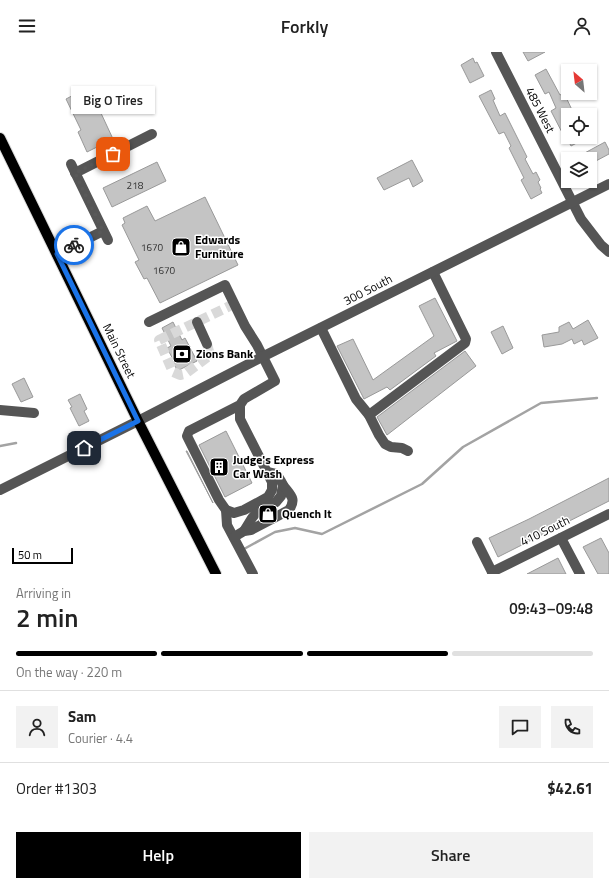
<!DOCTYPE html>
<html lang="en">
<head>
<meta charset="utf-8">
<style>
  :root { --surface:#fff; --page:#f2f2f2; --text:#222; --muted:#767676; --line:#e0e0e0; --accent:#000 }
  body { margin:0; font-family:"Titillium Web",sans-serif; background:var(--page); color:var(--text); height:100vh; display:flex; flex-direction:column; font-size:15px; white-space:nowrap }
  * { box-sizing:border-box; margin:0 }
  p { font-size:13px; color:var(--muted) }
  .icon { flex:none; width:22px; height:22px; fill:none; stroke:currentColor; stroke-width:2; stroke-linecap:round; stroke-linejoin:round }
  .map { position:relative; height:522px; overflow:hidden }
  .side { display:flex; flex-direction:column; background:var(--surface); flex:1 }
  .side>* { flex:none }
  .needle { width:26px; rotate:332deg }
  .buttons { position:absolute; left:561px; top:12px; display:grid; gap:8px }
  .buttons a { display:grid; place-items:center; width:36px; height:36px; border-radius:0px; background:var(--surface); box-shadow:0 1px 3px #0004; font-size:20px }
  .scale { position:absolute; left:12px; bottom:10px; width:61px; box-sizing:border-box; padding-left:4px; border:2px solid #000; border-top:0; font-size:11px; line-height:14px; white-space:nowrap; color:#000; -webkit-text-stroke:3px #fff; paint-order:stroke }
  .pin { position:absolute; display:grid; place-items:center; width:34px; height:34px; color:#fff; margin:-17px; border-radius:8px; box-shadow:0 2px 6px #0006 }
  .courier { position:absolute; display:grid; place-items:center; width:40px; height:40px; margin:-20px; border:3px solid #1a73e8; border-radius:50%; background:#fff; color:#222; box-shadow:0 1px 5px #0007 }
  .bubble { position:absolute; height:28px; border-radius:0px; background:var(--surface); box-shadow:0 1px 3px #0004; font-size:13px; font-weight:600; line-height:28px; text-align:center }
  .overview em { font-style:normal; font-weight:600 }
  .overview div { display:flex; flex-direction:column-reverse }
  .overview { display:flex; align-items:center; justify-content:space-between; height:68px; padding:0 16px }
  h1 { font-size:26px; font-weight:600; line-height:30px }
  .bar { display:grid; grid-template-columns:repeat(4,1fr); gap:6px 4px; align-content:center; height:48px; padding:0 16px }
  .bar i { height:5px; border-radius:3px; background:var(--line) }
  .bar .active { background:var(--accent) }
  .bar p { grid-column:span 4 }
  .line { display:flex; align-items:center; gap:10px; padding:0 16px; border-top:1px solid var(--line) }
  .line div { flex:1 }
  .round { display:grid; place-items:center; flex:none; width:42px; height:42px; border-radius:0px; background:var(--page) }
  .action { display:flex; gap:8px; margin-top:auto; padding:8px 16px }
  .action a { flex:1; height:46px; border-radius:0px; background:var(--accent); color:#fff; font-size:16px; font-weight:600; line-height:46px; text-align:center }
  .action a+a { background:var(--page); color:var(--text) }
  header { display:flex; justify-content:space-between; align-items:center; height:52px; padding:0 16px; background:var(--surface); font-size:18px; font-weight:600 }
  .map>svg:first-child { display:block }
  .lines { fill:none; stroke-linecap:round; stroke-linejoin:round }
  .stream { stroke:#a3a3a3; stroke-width:2.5 }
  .building { fill:#c4c4c4; stroke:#999 }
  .minor-tunnel { stroke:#d9d9d9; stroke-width:10; stroke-dasharray:10 5; stroke-linecap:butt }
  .major-casing { stroke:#dbdbdb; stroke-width:12 }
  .minor { stroke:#555; stroke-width:10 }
  .major { stroke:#000; stroke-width:10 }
  .done { stroke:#595959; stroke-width:4; stroke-dasharray:0 7.2 }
  .route { stroke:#1a73e8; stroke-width:5 }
  .labels { text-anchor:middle; stroke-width:3; stroke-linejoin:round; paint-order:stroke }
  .number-label { font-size:10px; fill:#313131 }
  .street-label { font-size:12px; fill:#000; stroke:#fff }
  .poi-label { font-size:12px; font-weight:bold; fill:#000; stroke:#fff; text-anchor:start }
</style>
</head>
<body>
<header><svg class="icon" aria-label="menu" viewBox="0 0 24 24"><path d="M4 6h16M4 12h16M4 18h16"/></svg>Forkly<svg class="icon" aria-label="person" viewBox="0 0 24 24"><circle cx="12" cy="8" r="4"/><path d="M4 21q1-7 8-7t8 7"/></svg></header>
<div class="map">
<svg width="609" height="522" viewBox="0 0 609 522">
  <rect width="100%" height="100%" fill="#fff"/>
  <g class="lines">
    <g class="stream">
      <polyline points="0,394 16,391"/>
      <polyline points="244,497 275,480 295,476 322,482 422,432 463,395 541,351 597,346"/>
    </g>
  </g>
  <g class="building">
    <polygon points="523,0 545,0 528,9"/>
    <polygon points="473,6 475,11 477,10 484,24 470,31 461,13"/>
    <polygon points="546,17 560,43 564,41 573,60 568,63 568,85 588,85 571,94 568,88 568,92 551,59 556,56 549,40 545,42 535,23"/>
    <polygon points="83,38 95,61 100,59 113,87 87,100 78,80 81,78 66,47"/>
    <polygon points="491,38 495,47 493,48 500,64 505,61 527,105 525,107 533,122 536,120 540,128 538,130 541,136 540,137 542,141 531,147 521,128 524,126 509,96 511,94 504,80 499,82 479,44"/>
    <polygon points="605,90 609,98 609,102 594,110 592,106 584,107 581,103"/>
    <polygon points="412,108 423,129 413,135 409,126 384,138 377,126"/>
    <polygon points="157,110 166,129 112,155 103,136"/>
    <polygon points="205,145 238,213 160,251 147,226 144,227 135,210 139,208 122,173 125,171 123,166 147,154 155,169"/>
    <polygon points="435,246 457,289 434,301 436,304 390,338 387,335 364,347 362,343 337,294 353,287 373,328 434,284 419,254"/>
    <polygon points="588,268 598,286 584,293 582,288 574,292 572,287 562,292 544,295 542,283 559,280 559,275 569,270 573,277"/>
    <polygon points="173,270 182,288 185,286 197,309 177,319 174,311 175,311 167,296 171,294 162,276"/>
    <polygon points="503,274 513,296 502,302 491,280"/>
    <polygon points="465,299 476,314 387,383 377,365"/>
    <polygon points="24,326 33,345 21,350 12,332"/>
    <polygon points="80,342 87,357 84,359 89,369 79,374 70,356 72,355 68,348"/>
    <polygon points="226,379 252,431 225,445 199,393"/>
    <polygon points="186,399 187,399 213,451"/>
    <polygon points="609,426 609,449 498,505 489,486 529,467"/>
    <polygon points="601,486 609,501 609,522 598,522 583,495"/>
    <polygon points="558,506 566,522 527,522"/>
  </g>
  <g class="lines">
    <polyline class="minor-tunnel" points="207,292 210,303 185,322 180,323 173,320 159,288 234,252"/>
    <g class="major-casing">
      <polyline id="major" points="0,86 138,369 216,522"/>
    </g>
    <g class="minor">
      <polyline points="496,0 581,167 601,193 609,200"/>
      <polyline points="71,112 108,188"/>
      <polyline points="75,121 152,82"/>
      <polyline points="57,202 103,179"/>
      <polyline points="149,270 225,233 245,274 257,293 275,329 244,347 240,353 240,367 272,430 272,438 268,445 244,458 234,461 226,458 219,448 187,384 189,379 240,353"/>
      <polyline points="197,270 207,292"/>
      <polyline points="321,276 356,347 369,363 379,383 385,392 391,395 402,396 408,399"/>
      <polyline points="0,358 34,361"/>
      <polyline points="369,363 465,291 466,287 433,220"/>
      <polyline points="0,438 138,369 262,305 609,132"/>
      <polyline points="226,458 227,473 253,522"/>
      <polyline points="244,479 252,466 256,461 276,450 281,444 283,433"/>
      <path d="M 234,485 L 244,479 L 251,478 L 289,458 C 297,446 290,443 283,433 C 281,429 279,425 276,422 L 267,420"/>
      <polyline points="561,486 580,522"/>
      <polyline points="477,490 493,522"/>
      <polyline points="492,520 609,462"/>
    </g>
    <use href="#major" class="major"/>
  </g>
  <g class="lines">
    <polyline class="done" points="74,193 103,179 75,121 113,102"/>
    <polyline class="route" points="74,193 57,202 138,369 84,396"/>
  </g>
  <defs>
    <g id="shop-square" transform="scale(1)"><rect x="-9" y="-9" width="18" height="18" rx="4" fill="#000" stroke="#fff"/><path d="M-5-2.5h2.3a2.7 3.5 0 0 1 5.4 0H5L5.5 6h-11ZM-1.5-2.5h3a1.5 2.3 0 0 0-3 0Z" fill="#fff"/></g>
    <g id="bank-square" transform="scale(1)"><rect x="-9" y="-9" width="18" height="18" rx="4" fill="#000" stroke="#fff"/><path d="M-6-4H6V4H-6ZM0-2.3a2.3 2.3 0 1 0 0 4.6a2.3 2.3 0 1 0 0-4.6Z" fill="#fff"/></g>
    <g id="building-square" transform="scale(1)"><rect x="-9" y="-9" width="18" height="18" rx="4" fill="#000" stroke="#fff"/><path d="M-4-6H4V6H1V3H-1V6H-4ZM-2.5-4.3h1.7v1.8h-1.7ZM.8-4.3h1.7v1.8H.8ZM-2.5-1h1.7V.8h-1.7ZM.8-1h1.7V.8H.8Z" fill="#fff"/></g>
  </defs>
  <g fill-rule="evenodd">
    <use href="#shop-square" x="181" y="195"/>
    <use href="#bank-square" x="182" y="302"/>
    <use href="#building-square" x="219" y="415"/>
    <use href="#shop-square" x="268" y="462"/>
  </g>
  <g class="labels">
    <g class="number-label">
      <text x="135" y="137">218</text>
      <text x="152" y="199">1670</text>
      <text x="164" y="222">1670</text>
    </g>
    <g class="street-label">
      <text transform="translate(540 58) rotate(63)" y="4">485 West</text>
      <text transform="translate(368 238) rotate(-27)" y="4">300 South</text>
      <text transform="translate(119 299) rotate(64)" y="4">Main Street</text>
      <text transform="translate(545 479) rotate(-26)" y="4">410 South</text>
    </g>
    <g class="poi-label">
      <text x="195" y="192">Edwards<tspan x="195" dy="14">Furniture</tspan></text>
      <text x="196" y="306">Zions Bank</text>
      <text x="233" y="412">Judge's Express<tspan x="233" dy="14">Car Wash</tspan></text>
      <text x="282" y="466">Quench It</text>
    </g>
  </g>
</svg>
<div class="buttons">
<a><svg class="needle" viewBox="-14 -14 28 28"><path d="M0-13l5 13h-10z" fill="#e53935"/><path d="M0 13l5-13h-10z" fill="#767676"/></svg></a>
<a><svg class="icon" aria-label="locate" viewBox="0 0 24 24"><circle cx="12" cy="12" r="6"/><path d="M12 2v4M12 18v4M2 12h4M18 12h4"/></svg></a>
<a><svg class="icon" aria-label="layers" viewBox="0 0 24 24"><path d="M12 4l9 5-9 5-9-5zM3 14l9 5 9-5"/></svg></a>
</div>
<div class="scale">50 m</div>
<div class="pin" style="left:113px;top:102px;background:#ea580c"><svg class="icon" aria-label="bag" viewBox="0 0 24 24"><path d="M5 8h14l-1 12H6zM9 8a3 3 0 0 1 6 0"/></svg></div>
<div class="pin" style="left:84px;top:396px;background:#1f2937"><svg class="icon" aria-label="home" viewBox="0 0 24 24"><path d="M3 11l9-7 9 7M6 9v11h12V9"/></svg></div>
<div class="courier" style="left:74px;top:193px"><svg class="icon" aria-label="bike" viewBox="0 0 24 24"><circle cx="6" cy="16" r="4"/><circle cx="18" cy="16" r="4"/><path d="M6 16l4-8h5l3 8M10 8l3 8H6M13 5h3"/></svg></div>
<div class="bubble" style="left:71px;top:34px;width:84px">Big O Tires</div>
</div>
<section class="side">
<div class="overview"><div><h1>2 min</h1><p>Arriving in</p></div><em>09:43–09:48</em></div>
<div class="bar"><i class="active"></i><i class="active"></i><i class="active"></i><i></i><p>On the way · 220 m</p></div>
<div class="line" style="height:72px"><a class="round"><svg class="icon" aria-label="person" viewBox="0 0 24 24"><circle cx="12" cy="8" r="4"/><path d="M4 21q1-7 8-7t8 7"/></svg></a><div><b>Sam</b><p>Courier · 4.4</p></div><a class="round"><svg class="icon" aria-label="chat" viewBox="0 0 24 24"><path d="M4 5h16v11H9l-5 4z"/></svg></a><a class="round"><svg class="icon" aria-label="phone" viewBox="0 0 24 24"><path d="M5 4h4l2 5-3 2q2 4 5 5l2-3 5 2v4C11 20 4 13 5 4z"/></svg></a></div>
<div class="line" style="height:52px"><div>Order #1303</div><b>$42.61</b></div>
<div class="action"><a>Help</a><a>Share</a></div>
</section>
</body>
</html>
